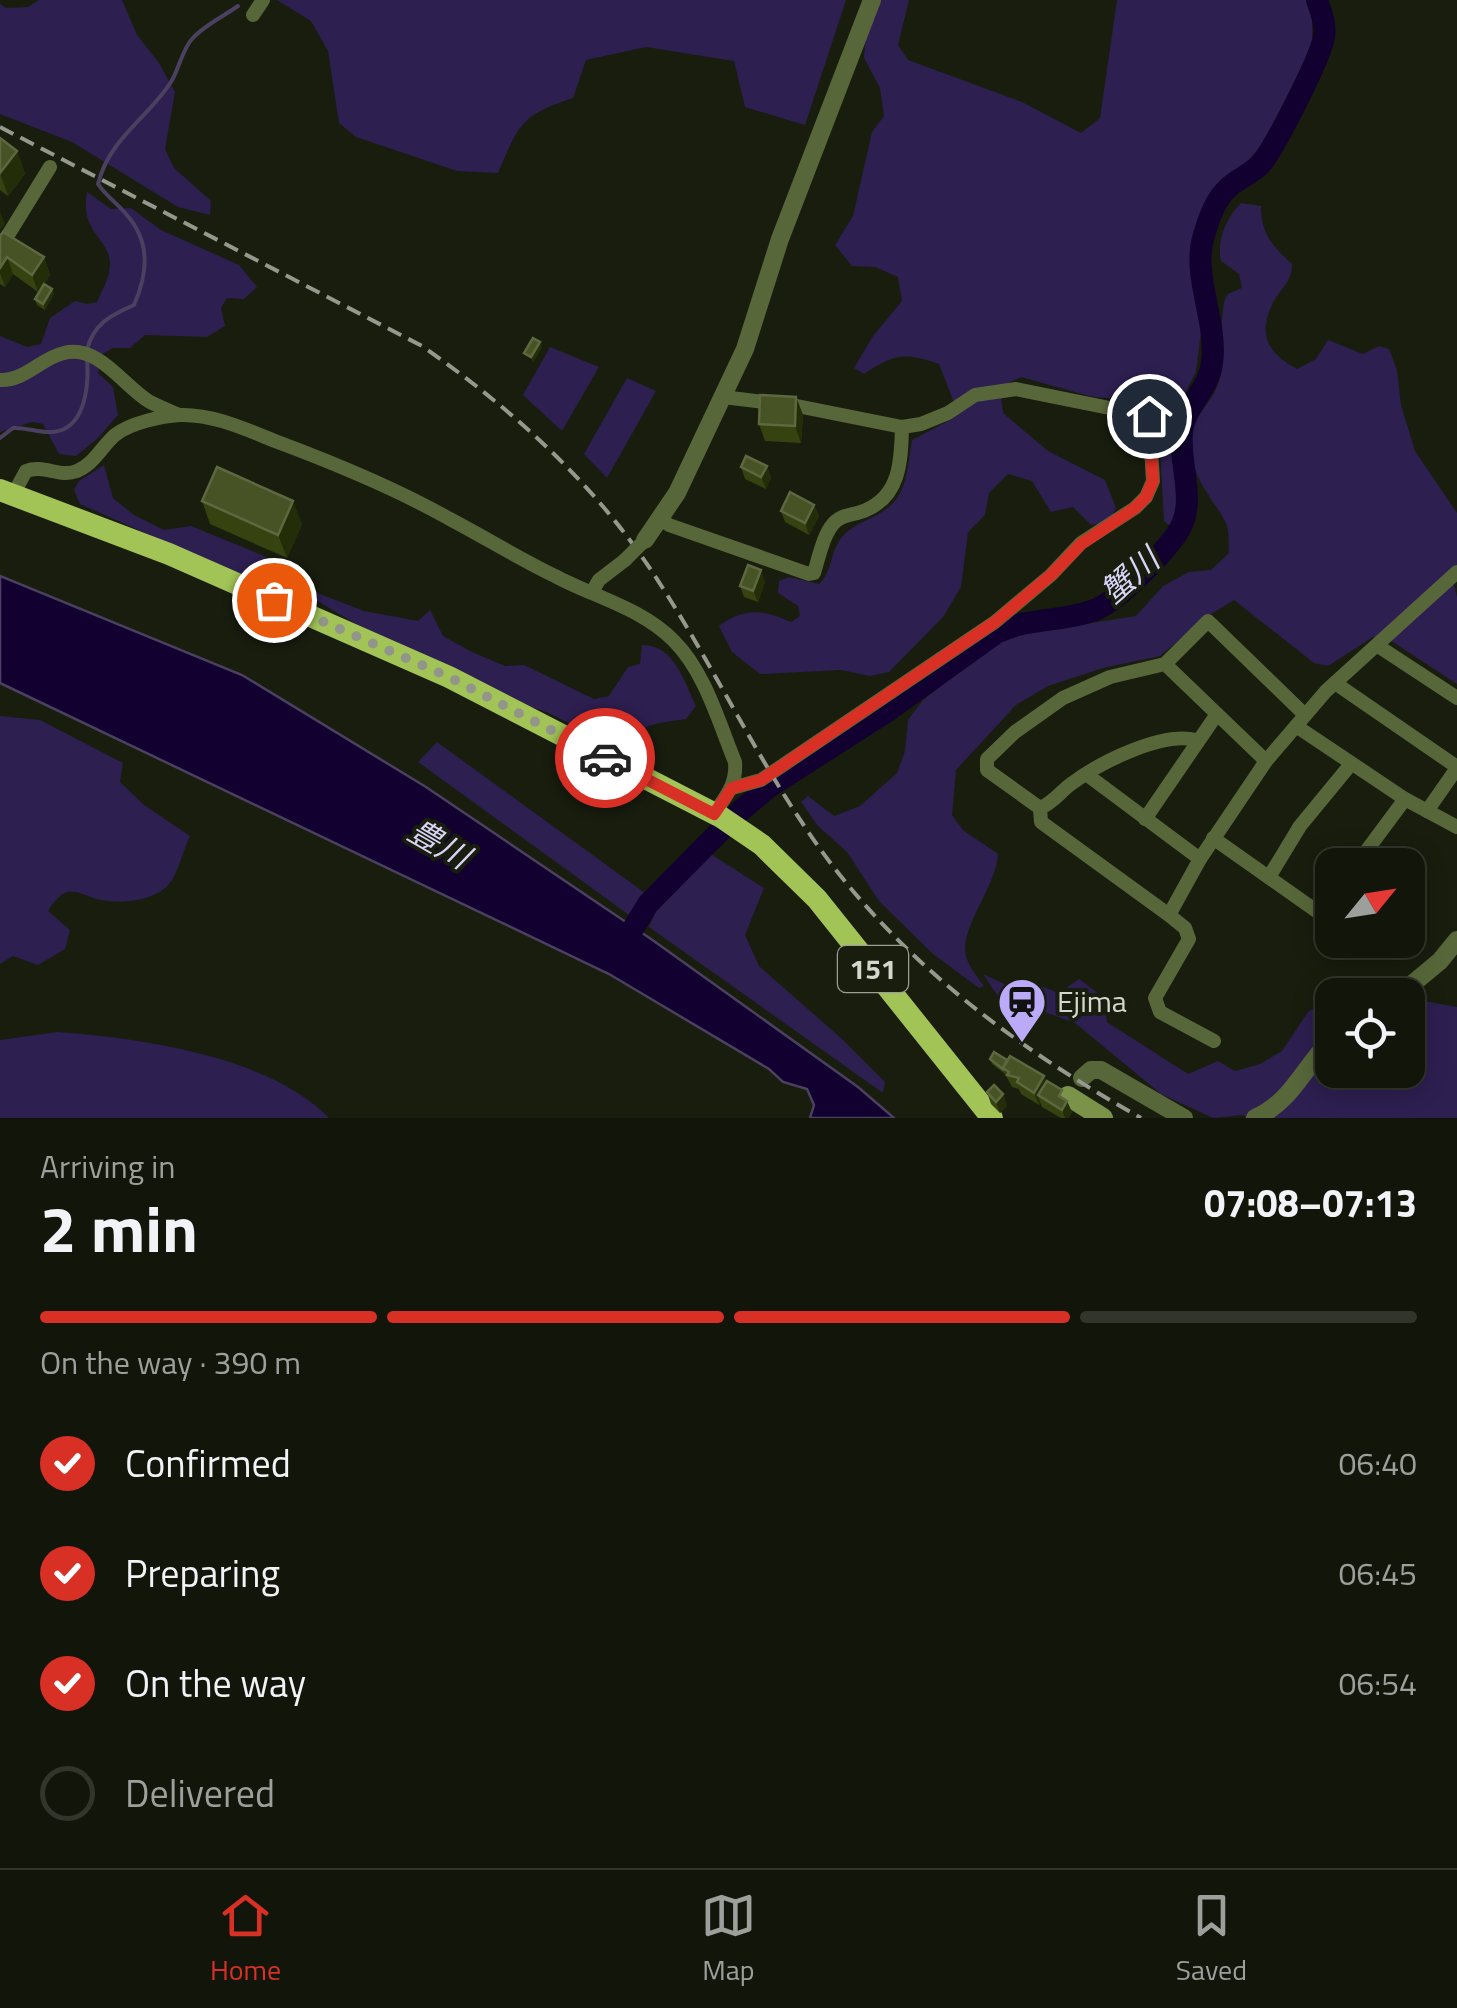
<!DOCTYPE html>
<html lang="en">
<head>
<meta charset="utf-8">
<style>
  :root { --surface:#12160a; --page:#1b1f13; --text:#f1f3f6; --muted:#9c9f9c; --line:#31352b; --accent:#d93025 }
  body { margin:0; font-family:"Titillium Web","Noto Sans JP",sans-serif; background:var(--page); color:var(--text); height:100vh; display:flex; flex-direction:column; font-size:38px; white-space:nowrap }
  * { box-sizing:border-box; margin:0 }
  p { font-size:32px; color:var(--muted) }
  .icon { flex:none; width:55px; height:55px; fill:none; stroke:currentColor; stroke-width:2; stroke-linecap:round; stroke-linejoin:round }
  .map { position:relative; height:1118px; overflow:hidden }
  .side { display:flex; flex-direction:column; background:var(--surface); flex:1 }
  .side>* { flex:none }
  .needle { width:65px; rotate:60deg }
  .fabs { position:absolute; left:1315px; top:848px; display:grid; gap:20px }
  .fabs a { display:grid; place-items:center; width:110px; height:110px; border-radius:20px; background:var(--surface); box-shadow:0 5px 25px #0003,0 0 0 2px var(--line); font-size:50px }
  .pin { position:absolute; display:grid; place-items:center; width:85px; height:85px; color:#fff; margin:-42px; border:5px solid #fff; border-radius:50%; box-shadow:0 2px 10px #0007 }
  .courier { position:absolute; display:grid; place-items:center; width:100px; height:100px; margin:-50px; border:8px solid #d93025; border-radius:50%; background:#fff; color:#222; box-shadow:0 2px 12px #0007 }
  .summary em { font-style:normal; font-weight:700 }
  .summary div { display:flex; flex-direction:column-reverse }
  .summary { display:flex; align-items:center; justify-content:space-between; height:170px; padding:0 40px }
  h1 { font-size:65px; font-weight:700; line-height:75px }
  .bar { display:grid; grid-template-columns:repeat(4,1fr); gap:15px 10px; align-content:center; height:120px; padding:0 40px }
  .bar i { height:12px; border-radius:8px; background:var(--line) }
  .bar .on { background:var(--accent) }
  .bar p { grid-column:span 4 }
  ol { padding:0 40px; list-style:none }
  li { display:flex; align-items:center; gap:30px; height:110px }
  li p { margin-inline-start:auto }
  li .icon { padding:10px; border-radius:50%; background:var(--accent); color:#fff; stroke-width:4 }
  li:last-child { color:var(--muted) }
  li i { width:55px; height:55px; border:5px solid var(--line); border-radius:50% }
  .tab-bar { display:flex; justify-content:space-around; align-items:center; height:140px; border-top:2px solid var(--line); background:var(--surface); font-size:28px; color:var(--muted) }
  .tab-bar a { display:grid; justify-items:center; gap:5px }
  .tab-bar .on { color:var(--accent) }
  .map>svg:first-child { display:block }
  .green { fill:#2d1f50 }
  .water { fill:#110030; stroke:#4b405f; stroke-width:2.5 }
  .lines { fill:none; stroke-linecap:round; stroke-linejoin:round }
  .stream { stroke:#4b405f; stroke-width:4 }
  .river { stroke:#110030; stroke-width:22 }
  .minor { stroke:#58673a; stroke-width:14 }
  .tertiary { stroke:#58673a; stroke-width:18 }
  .secondary { stroke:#7a9348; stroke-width:20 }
  .trunk { stroke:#a2c456; stroke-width:22 }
  .rail { stroke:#94988d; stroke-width:4; stroke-dasharray:15 8; stroke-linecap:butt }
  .minor-bridge { stroke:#58673a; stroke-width:14 }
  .wall { fill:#364311 }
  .shaded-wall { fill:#232d07 }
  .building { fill:#475325; stroke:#5d6840; stroke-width:2.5 }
  .done { stroke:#92968a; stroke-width:10; stroke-dasharray:0 18 }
  .route { stroke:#d93025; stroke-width:12 }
  .labels { text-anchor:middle; stroke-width:8; stroke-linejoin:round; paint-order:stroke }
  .shield { fill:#181d0e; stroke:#9b9f94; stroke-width:2.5 }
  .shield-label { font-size:28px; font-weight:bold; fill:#d3d7cd }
  .poi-label { font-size:30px; fill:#d3d7cd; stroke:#181d0e; text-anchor:start }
  .water-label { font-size:32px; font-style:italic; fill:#d9d3f7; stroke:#181d0e }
</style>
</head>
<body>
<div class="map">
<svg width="1457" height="1118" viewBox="0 0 1457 1118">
  <rect width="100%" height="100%" fill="#181d0e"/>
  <g class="green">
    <polygon points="39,0 122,0 137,35 159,63 175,92 165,149 174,168 211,201 210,215 178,207 72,142 0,114 0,4 6,8 28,7"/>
    <path d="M 277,0 L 846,0 L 805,125 L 745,107 L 734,61 L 646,47 L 586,60 L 573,98 C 521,115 519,124 498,173 L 457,171 L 356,137 L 339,123 L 328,51 L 311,21 Z"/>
    <path d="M 878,0 L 909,0 L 898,45 L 908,60 L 1022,102 L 1081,133 L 1100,118 L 1117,0 L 1307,0 L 1312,11 L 1312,44 L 1303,66 L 1264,142 L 1240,170 L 1221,183 L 1203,217 L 1194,246 L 1201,332 L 1196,372 L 1179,404 L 1174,444 L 1180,496 L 1176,518 L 1170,526 L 1164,521 L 1160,449 L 1153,411 L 1133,401 L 1089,396 L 1021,377 L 1000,387 L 1003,413 L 1048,451 L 1105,480 L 1116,508 L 1109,522 L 1091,525 L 1073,507 L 1051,512 L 1032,481 L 1008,474 L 989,493 L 985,515 L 968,532 L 961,587 L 943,617 L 889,672 L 870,676 L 841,670 L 760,674 L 732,652 L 719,626 C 745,607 764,610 791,622 L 800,616 L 798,606 L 778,593 L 779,581 L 789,577 L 819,584 C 832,572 830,555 839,541 C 852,522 874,520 890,506 C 908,491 908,461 912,440 L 954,418 L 953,400 L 939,364 C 904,352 894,354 864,374 L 854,368 L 873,336 L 902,301 L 898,277 L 875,267 L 852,266 L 835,245 L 853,216 L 872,132 L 884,116 L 880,88 L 864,58 L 866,32 Z"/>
    <path d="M 87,192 L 111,209 L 131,208 L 161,230 L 239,265 L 257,287 L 244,299 L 227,298 L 221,308 L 225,326 L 207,337 L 145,335 L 130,348 L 113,348 L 101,355 L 98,373 L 113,387 L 118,415 L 98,438 L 76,456 L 59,454 L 43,424 L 32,422 L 0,432 L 0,336 L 27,347 L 41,344 L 50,318 L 75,301 L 87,304 L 97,302 C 102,290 110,277 110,265 C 111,239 79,233 87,192 Z"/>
    <path d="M 1241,203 L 1261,206 C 1261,233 1272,246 1292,264 C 1292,284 1279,289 1272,305 C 1257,337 1270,354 1297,369 L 1316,359 L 1328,340 L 1363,354 L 1379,346 L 1389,349 L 1397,370 L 1401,405 L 1415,451 L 1457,513 L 1457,569 L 1452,577 L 1457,597 L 1457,684 L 1393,642 L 1373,637 L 1328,666 L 1314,663 L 1234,600 L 1208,616 L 1160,656 L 1103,668 L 1048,686 L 1016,705 L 956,770 L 952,815 L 963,830 L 998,854 C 997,886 956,932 967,959 C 970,968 978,978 984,986 L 979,988 L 933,954 L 879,901 L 847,852 L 818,826 L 801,802 L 808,796 L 834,816 L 860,806 L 897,773 L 905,751 L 908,720 L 923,700 L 1004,637 L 1136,616 L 1163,586 L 1189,572 L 1211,570 L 1229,553 C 1228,544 1230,532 1226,523 C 1215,502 1198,485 1193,462 C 1181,417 1212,411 1220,378 C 1224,359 1218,304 1228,294 C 1229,294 1241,288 1242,288 L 1239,274 L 1221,261 C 1216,240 1227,217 1241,203 Z"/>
    <polygon points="550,347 599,367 562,431 523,395"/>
    <polygon points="627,378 656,391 607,478 584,454"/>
    <path d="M 104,465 L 113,498 L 134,515 L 164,530 L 191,526 L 262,555 L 290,570 L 315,592 L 364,611 L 418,621 L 430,610 L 443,636 L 472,652 L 505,666 L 524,665 L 594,699 L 609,696 L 628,667 L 640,664 L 642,645 C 674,644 685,683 696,706 L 686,719 C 662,723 641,722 628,744 C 592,747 563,712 528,707 L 376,636 L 304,593 L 251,580 L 80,504 L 74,490 L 79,481 Z"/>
    <path d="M 0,716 L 40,720 L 123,763 L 120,782 L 144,805 L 190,836 C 183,850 180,867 172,880 C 159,901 123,904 101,900 C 74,894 68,880 48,911 L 70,930 L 65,949 L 38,965 L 13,956 L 0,964 Z"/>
    <polygon points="437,742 645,893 629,915 418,762"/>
    <polygon points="709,853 764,888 745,935 759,966 842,1039 885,1082 883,1093 649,927 658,907"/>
    <polygon points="983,974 1022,992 1035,984 1059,993 1079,979 1103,997 1107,1022 1188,1074 1218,1061 1235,1071 1260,1064 1282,1051 1308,1012 1330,997 1332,999 1332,1070 1408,1070 1408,1041 1420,1041 1424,1001 1457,1007 1457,1118 1246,1118 1244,1115 1213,1118 1161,1094 1075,1023 997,995"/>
    <path d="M 57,1032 C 140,1038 269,1056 329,1118 L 0,1118 L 0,1040 Z"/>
  </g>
  <polygon class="water" points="0,576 242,675 426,787 651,939 858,1087 894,1118 810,1118 814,1105 807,1089 783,1082 769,1069 609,974 0,683"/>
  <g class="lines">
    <g class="stream">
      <path d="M 87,350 C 93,324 111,315 134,305 C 148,273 151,242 126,214 C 117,203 106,196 98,184 C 109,139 147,119 171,82 C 179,69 182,50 192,39 C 203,26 224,16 238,6"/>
      <path d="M 0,438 L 13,428 C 26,427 39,433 53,432 C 86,429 89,384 87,359"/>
    </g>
    <path class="river" d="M 620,950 L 648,904 L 739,812 L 769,787 L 886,712 L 996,633 C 1026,618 1060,622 1092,611 C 1117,603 1160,557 1176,535 C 1199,503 1178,467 1182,431 C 1185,406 1209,389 1212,363 C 1218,321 1191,275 1204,235 C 1209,218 1215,200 1228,188 C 1239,177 1254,174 1264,160 C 1278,140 1320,59 1324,37 C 1326,24 1321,12 1317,0"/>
    <g class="minor">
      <polyline points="253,15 263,0"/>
      <polyline points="0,248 50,167"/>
      <path d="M 0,380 C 25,381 41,358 64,353 C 99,344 124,387 150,402 C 160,407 170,411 179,415"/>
      <polyline points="723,397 797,406 902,427 921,424 948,413 975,395 1016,389 1149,416 1153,481 1146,497 1135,508 1081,543 1051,575 995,622 761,780 732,788"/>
      <path d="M 14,493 L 26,471 C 44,464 59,478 77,471 C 94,464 102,446 115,435 C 130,423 162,416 180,415 C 213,414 245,429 275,441 C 334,463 393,487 448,518 C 484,537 518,558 555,576 C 594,597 642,608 674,641 C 705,672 719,723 735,762 C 737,784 726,796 714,814"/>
      <path d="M 661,519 L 669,525 L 809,574 L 814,573 C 819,557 824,531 836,521 C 845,513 856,515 866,510 C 901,495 901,459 902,427"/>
      <polyline points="592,592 599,580 625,560"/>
      <polyline points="1378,646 1457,698"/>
      <polyline points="1165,664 1208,621 1305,715"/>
      <polyline points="1335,683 1457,767"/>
      <polyline points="1296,726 1405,799 1457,827"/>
      <path d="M 1196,740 C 1162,731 1099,763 1071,784 C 1060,792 1053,803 1040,808 L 987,770 L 987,759 L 1015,732 L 1063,698 L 1110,677 L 1165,664 L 1266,761"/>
      <polyline points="1086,774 1200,859"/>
      <polyline points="1040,808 1041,822 1169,915"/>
      <polyline points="1427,811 1457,768"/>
      <polyline points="1145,819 1217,714"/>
      <polyline points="1213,838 1332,922"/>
      <polyline points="1356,865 1405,799"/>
      <polyline points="1269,877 1300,826 1351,764"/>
      <polyline points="1373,940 1377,941"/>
      <polyline points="1214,1041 1160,1012 1155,998 1189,939 1185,928 1169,915 1200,859 1266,761 1326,691 1457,572"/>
    </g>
    <g class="tertiary">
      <polyline points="645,540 677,493 745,349 780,239 872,0"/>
      <polyline points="1399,995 1440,961 1457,940"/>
      <polyline points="1082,1078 1091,1070 1101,1070 1184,1118"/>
      <path d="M 1255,1118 C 1292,1102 1304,1066 1332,1039"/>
    </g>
    <polyline class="secondary" points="1068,1096 1103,1118"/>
    <polyline class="trunk" points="0,490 169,554 449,677 721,817 762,845 817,899 992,1118"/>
    <path class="rail" d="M 0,127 L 422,346 C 511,408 593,482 653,573 C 716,668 763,774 832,865 C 915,973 1024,1052 1141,1118"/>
    <polyline class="minor-bridge" points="625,560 645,540"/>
  </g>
  <g class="wall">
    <polygon points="0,138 17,151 25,174 8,196 0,190"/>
    <polygon points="0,236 44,257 50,275 44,284 52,289 54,294 45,310 37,305 35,299 38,292 13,274 5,287 0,284"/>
    <polygon points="796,397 803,415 801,443 765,441 759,424"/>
    <polygon points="767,466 771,478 766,489 745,479 741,467"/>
    <polygon points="202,501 302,524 287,558 210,524"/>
    <polygon points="814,505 819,516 809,535 785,522 781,511"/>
    <polygon points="765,582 758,602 744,597 740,586"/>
    <polygon points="990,1059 1007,1060 1044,1076 1046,1082 1065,1100 1072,1112 1068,1118 1061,1118 1042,1107 1040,1102 1039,1105 1021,1094 1019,1089 1012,1087 1005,1074 992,1064"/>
    <polygon points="987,1092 1003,1094 1007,1106 1000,1113 991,1104"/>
  </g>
  <g class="shaded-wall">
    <polygon points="17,151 25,174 8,196 0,173"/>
    <polygon points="0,211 5,224 0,230"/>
    <polygon points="7,257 13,274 5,287 0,273 0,268"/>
    <polygon points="44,257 50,275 38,292 32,275"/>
    <polygon points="52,289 54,294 45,310 43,304"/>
    <polygon points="540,342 542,348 533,363 531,357"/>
    <polygon points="796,397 803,415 801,443 795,426"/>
    <polygon points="767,466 771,478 766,489 761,477"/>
    <polygon points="293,501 302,524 287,558 278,535"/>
    <polygon points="814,505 819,516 809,535 805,523"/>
    <polygon points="761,570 765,582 758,602 753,591"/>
    <polygon points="1044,1076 1049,1088 1038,1095 1040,1102 1039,1105 1034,1093"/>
    <polygon points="1003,1094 1007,1106 1000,1113 996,1102"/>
    <polygon points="1067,1101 1072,1112 1068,1118 1065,1118 1062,1110"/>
  </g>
  <g class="building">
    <polygon points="0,138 17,151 0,173"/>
    <polygon points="3,232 44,257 32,275 7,257 0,268 0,236"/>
    <polygon points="44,284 52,289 43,304 35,299"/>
    <polygon points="533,338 540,342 531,357 524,353"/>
    <polygon points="760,395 796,397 795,426 759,424"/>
    <polygon points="746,456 767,466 761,477 741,467"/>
    <polygon points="217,467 293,501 278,535 202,501"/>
    <polygon points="790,492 814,505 805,523 781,511"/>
    <polygon points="748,565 761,570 753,591 740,586"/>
    <polygon points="994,1052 1007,1060 1003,1068 1004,1070 990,1059"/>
    <polygon points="1010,1056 1044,1076 1034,1093 1017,1082 1019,1078 1007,1075 1009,1072 1003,1068"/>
    <polygon points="1047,1081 1062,1090 1059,1096 1067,1101 1062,1110 1038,1095"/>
    <polygon points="994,1085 1003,1094 996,1102 987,1092"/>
  </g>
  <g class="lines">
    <polyline class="done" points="274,600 449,677 605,758"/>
    <polyline class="route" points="605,758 714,814 732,788 761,780 995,622 1051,575 1081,544 1135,508 1146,497 1153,481 1149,416"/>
  </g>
  <defs>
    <g id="station-pin" transform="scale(2.5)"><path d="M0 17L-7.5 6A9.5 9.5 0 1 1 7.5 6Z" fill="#baaaf7" stroke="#181d0e"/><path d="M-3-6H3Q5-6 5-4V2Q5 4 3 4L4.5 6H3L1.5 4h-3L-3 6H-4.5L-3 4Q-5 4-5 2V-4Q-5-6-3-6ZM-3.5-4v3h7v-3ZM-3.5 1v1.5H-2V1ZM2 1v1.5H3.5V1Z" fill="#111"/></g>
  </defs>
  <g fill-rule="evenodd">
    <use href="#station-pin" x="1022" y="1002"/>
  </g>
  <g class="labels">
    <rect class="shield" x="838" y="946" width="70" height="46" rx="8"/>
    <g class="shield-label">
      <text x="873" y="979">151</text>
    </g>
    <g class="poi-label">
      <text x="1057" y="1012">Ejima</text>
    </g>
    <g class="water-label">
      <text transform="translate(1130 576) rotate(-41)" y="11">蟹川</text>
      <text transform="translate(439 844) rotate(30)" y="11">豊川</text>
    </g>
  </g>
</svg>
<div class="fabs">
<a><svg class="needle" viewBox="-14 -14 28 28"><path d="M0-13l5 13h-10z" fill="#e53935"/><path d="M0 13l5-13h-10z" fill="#9c9f9c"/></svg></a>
<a><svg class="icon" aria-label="locate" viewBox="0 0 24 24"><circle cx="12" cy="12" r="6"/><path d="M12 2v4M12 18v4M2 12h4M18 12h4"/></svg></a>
</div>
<div class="pin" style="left:274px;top:600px;background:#ea580c"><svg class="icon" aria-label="bag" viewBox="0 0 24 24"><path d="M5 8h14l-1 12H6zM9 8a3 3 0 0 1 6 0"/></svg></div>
<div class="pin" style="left:1149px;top:416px;background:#1f2937"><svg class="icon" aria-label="home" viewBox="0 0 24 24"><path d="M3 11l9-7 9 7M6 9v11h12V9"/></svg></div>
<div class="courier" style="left:605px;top:758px"><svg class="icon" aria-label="car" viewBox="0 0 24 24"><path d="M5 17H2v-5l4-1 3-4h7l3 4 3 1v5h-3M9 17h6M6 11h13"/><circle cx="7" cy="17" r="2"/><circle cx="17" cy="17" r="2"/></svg></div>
</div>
<section class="side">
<div class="summary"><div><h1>2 min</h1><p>Arriving in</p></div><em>07:08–07:13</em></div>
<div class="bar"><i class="on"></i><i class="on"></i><i class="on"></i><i></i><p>On the way · 390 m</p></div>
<ol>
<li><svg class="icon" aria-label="check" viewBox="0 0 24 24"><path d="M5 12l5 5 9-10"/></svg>Confirmed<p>06:40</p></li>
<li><svg class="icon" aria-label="check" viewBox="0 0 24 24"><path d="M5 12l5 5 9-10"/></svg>Preparing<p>06:45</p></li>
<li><svg class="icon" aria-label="check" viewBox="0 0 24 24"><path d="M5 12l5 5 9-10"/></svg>On the way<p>06:54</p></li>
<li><i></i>Delivered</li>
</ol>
</section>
<nav class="tab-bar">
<a class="on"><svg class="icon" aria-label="home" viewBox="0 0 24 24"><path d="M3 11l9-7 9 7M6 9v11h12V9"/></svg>Home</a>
<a><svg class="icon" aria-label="map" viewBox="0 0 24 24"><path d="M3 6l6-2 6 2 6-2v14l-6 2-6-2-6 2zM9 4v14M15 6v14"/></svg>Map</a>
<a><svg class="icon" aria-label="saved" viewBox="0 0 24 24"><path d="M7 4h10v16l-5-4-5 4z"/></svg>Saved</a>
</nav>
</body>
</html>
